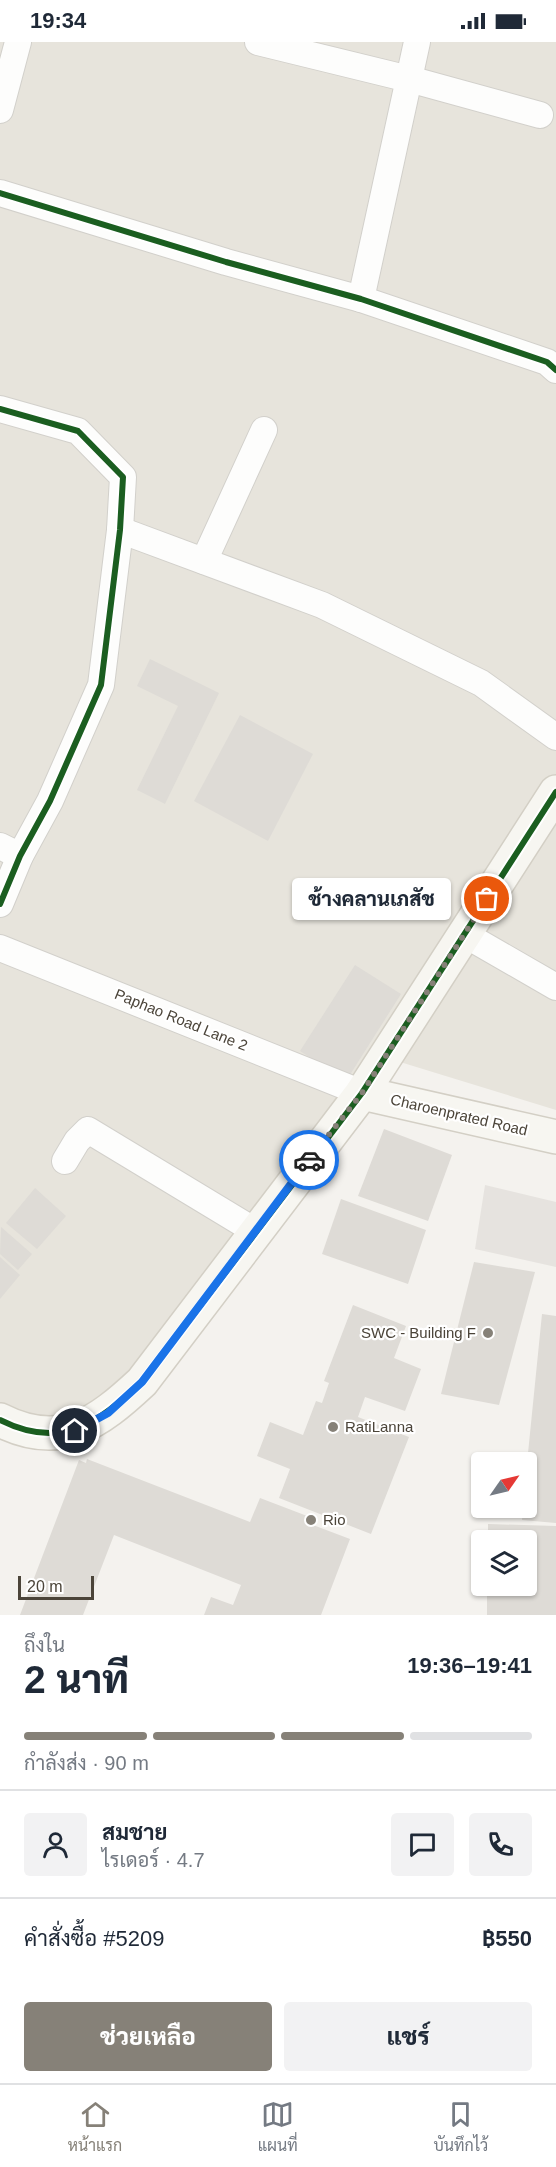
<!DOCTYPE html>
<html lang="th">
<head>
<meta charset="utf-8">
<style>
  :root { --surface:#fff; --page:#f2f2f3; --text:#1f2937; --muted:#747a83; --line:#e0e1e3; --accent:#868178 }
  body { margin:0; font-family:Arial,Sarabun,sans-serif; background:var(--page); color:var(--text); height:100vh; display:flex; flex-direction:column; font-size:22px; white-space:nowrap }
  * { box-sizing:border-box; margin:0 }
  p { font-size:20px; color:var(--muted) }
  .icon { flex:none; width:33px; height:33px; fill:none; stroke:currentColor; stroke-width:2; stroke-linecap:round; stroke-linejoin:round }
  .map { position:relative; height:1573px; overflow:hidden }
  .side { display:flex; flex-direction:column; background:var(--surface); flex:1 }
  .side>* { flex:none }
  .needle { width:39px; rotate:56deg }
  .tools { position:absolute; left:471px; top:1410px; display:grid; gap:12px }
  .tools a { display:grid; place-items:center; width:66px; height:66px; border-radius:6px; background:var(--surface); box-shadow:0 2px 4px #0004; font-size:30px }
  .scale { position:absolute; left:18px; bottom:15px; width:76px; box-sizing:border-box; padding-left:6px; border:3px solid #4b4439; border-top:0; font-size:16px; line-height:21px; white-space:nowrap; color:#4b4439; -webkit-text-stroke:4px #fff; paint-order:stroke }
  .pin { position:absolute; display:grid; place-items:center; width:51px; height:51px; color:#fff; margin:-26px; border:3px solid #fff; border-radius:50%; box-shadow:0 2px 6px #0007 }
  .courier { position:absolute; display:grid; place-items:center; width:60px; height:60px; margin:-30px; border:4px solid #1a73e8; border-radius:50%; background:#fff; color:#222; box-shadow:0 2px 8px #0007 }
  .bubble { position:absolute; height:42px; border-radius:6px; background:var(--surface); box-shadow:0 2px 4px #0004; font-size:20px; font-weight:800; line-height:42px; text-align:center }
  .summary em { font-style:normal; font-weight:800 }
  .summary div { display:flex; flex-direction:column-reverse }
  .summary { display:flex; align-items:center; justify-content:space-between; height:102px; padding:0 24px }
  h1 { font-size:39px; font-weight:800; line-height:45px }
  .bar { display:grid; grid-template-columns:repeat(4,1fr); gap:9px 6px; align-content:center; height:72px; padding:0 24px }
  .bar i { height:8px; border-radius:4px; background:var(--line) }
  .bar .selected { background:var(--accent) }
  .bar p { grid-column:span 4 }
  .line { display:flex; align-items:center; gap:15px; padding:0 24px; border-top:2px solid var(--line) }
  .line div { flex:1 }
  .round { display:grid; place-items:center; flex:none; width:63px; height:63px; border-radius:6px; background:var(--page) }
  .cta { display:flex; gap:12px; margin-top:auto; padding:12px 24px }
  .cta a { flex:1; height:69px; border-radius:6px; background:var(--accent); color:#fff; font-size:24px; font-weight:800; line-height:69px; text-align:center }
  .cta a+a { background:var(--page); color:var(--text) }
  .status { display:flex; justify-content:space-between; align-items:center; height:42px; padding:0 30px; background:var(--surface); direction:ltr }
  .status svg { height:16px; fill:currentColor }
  .menu { display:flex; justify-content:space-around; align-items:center; height:84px; border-top:2px solid var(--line); background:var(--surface); font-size:16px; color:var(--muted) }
  .menu a { display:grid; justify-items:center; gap:3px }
  .menu .selected { color:var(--accent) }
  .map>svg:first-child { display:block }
  .residential { fill:#e7e4dc }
  .parking { fill:#e6e3df }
  .building { fill:#dedbd6 }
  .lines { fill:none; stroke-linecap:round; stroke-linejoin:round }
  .street-casing { stroke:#d2d0cb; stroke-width:28 }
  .secondary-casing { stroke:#d3cfc5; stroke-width:36 }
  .street { stroke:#fdfdfc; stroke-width:26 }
  .secondary { stroke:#f7f6f1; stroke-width:33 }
  .cycleway-casing { stroke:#fff; stroke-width:10 }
  .cycleway { stroke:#1b5e20; stroke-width:6 }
  .done { stroke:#868178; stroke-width:6; stroke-dasharray:0 10.8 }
  .route { stroke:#1a73e8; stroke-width:8 }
  .poi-dot { fill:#868178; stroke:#fff; stroke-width:2 }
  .labels { text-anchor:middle; stroke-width:4.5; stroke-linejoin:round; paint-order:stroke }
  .street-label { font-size:15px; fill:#4b4439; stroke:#fff }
  .poi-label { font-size:15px; fill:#4b4439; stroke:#fff; text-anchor:start }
</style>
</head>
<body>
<div class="status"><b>19:34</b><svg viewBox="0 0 49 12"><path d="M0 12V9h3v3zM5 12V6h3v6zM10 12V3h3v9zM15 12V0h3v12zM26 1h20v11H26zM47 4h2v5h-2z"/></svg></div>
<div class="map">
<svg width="556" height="1573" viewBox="0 0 556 1573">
  <rect width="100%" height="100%" fill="#f4f2ee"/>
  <polygon class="residential" points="0,0 556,0 556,1068 374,1012 106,1365 51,1384 0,1371"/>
  <polygon class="parking" points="485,1143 556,1160 556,1225 475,1207"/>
  <g class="building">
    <polygon points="150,617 219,651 165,762 137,748 178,664 137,644"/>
    <polygon points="240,673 313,712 268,799 194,759"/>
    <polygon points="355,923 401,952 346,1039 300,1009"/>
    <polygon points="384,1087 452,1113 428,1179 358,1154"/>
    <polygon points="35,1146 66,1174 37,1207 6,1181"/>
    <polygon points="341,1157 426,1188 408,1242 322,1212"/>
    <polygon points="1,1185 32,1212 18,1228 0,1212"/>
    <polygon points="0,1215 20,1233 0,1257"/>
    <polygon points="474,1220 535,1230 499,1363 441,1352"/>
    <polygon points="353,1263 406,1284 394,1316 421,1327 405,1369 365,1355 358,1375 409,1395 371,1492 279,1456 290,1427 257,1414 270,1380 303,1393 316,1359 322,1361 329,1341 324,1339"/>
    <polygon points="542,1272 556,1274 556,1481 522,1478 523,1466 526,1466 526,1431"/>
    <polygon points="87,1417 250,1480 260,1456 315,1477 313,1483 350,1497 321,1573 204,1573 211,1555 233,1563 241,1543 114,1493 83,1573 20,1573 79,1418 86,1421"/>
    <polygon points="488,1482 556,1484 556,1573 487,1573 487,1544 526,1544 526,1498 488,1498"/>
  </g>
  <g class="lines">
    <g class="street-casing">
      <g id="street">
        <polyline points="258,0 409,37 540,73"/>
        <polyline points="0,68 18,0"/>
        <polyline points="0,151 226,220 361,257 547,320 556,328"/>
        <polyline points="361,257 417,0"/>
        <polyline points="0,367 78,389 123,435 120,488 101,643 50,759 20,814 0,862"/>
        <polyline points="120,488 322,563 481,641 556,695"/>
        <polyline points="204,519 264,388"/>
        <polyline points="0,804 20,814"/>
        <polyline points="464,892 556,945"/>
        <polyline points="0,906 362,1051"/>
        <polyline points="65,1119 77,1099 88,1088 255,1189"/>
      </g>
    </g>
    <g class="secondary-casing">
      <g id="secondary">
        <polyline points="362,1051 556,1095"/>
        <path d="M 0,1378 C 61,1409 98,1381 142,1340 L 362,1051 L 556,750"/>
      </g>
    </g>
    <use href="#street" class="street"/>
    <use href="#secondary" class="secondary"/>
    <g class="cycleway-casing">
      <g id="cycleway">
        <polyline points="0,151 226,220 361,257 547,320 556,328"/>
        <polyline points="0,367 78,389 123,435 120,488 101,643 50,759 20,814 0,862"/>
        <path d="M 0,1378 C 61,1409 98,1381 142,1340 L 362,1051 L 556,750"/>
      </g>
    </g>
    <use href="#cycleway" class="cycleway"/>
  </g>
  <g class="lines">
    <polyline class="done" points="309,1118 362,1051 487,857"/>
    <polyline class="route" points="75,1389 108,1371 142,1340 309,1118"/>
  </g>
  <g class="poi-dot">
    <circle cx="488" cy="1291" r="6"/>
    <circle cx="333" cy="1385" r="6"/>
    <circle cx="311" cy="1478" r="6"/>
  </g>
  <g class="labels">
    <g class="street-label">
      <text transform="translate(181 978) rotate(22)" y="5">Paphao Road Lane 2</text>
      <text transform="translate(459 1073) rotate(13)" y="5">Charoenprated Road</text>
    </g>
    <g class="poi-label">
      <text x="476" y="1296" text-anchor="end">SWC - Building F</text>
      <text x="345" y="1390">RatiLanna</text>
      <text x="323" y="1483">Rio</text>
    </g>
  </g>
</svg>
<div class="tools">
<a><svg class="needle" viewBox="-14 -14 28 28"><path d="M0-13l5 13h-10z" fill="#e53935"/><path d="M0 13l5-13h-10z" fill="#747a83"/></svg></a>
<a><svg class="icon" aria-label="layers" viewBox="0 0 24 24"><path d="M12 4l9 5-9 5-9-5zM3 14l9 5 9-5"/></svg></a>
</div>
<div class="scale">20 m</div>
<div class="pin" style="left:487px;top:857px;background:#ea580c"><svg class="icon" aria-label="bag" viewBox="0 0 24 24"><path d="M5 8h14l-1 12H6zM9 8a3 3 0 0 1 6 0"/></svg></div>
<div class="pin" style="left:75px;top:1389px;background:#1f2937"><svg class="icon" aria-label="home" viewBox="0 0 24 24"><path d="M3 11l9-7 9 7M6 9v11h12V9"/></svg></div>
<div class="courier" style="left:309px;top:1118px"><svg class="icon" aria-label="car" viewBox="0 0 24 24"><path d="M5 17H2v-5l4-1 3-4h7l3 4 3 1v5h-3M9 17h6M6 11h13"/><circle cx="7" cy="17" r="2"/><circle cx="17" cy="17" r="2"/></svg></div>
<div class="bubble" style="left:292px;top:836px;width:159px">ช้างคลานเภสัช</div>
</div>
<section class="side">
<div class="summary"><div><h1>2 นาที</h1><p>ถึงใน</p></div><em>19:36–19:41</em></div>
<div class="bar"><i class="selected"></i><i class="selected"></i><i class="selected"></i><i></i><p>กำลังส่ง · 90 m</p></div>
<div class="line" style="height:108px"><a class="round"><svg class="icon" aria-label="person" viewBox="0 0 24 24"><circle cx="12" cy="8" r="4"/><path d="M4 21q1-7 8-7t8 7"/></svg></a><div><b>สมชาย</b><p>ไรเดอร์ · 4.7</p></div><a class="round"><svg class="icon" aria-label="chat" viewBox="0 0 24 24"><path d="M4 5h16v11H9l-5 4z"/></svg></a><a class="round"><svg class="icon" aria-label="phone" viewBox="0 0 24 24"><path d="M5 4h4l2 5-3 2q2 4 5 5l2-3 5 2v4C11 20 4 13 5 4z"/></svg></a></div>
<div class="line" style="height:78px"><div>คำสั่งซื้อ #5209</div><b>฿550</b></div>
<div class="cta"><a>ช่วยเหลือ</a><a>แชร์</a></div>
</section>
<nav class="menu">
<a class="selected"><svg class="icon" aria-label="home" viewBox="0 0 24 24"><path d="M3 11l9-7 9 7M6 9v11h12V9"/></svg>หน้าแรก</a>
<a><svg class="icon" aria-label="map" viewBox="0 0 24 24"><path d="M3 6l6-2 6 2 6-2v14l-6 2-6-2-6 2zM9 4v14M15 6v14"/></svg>แผนที่</a>
<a><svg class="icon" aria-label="saved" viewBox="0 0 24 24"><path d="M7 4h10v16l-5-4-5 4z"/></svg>บันทึกไว้</a>
</nav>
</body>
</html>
